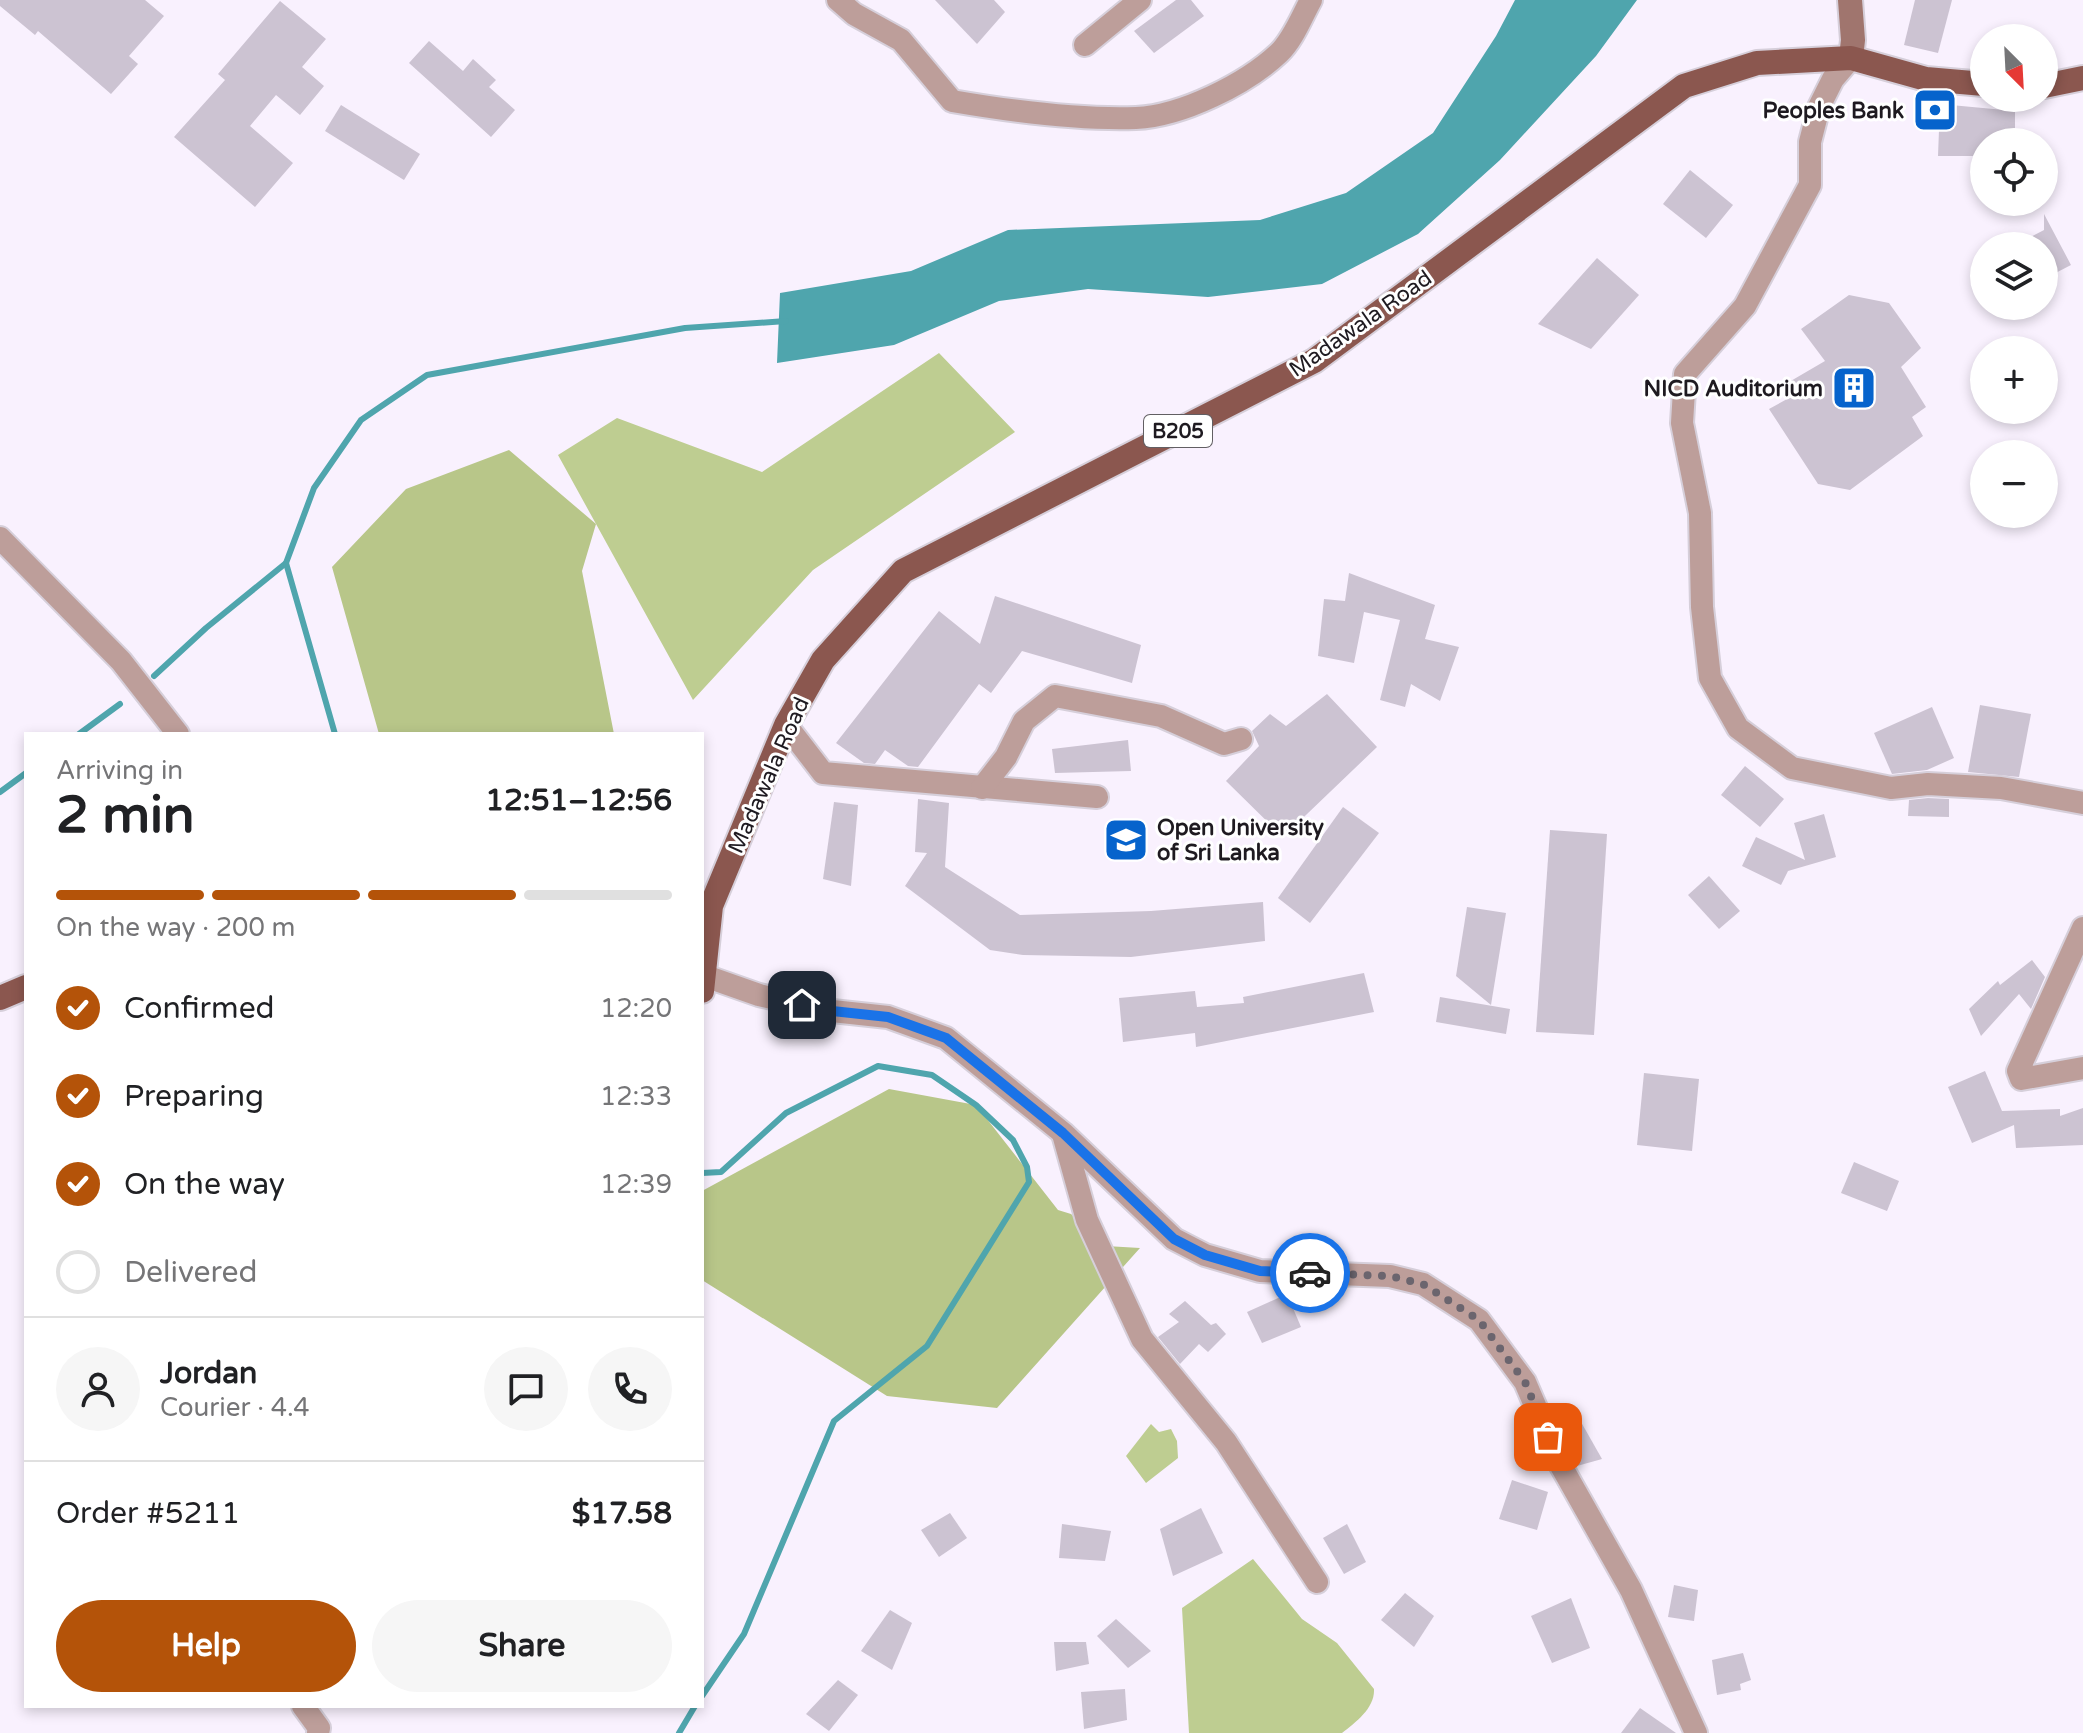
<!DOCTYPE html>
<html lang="en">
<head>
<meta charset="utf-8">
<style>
  :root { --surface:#fff; --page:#f6f6f6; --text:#202124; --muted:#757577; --line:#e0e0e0; --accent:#b45309 }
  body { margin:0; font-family:"Varela Round",sans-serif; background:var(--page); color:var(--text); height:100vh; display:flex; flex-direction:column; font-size:30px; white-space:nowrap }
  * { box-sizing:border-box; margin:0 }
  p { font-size:26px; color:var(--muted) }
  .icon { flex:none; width:44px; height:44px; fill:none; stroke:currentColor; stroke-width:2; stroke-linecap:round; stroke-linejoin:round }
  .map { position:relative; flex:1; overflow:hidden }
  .drawer { position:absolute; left:24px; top:732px; width:680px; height:976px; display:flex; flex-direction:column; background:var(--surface); border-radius:0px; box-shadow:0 4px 12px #0003 }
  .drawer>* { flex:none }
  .needle { width:52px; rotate:156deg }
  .buttons { position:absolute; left:1970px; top:24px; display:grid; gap:16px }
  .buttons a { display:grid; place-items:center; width:88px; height:88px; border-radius:50%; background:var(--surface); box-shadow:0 4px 12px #0003; font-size:40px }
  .pin { position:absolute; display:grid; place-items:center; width:68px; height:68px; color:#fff; margin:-34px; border-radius:16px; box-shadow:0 4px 12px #0006 }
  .courier { position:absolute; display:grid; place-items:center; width:80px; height:80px; margin:-40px; border:6px solid #1a73e8; border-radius:50%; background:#fff; color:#222; box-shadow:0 2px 10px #0007 }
  .head em { font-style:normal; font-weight:700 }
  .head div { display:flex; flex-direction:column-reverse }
  .head { display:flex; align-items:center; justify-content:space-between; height:136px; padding:0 32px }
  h1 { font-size:52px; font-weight:700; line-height:60px }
  .bar { display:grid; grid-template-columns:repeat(4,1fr); gap:12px 8px; align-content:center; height:96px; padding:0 32px }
  .bar i { height:10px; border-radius:6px; background:var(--line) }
  .bar .active { background:var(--accent) }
  .bar p { grid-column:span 4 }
  .line { display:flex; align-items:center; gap:20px; padding:0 32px; border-top:2px solid var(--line) }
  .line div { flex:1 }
  .round { display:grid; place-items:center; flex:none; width:84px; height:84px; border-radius:42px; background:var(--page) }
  ol { padding:0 32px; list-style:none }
  li { display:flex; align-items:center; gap:24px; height:88px }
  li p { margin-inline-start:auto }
  li .icon { padding:8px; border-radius:50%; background:var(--accent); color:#fff; stroke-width:4 }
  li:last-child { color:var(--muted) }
  li i { width:44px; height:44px; border:4px solid var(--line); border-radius:50% }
  .primary-button { display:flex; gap:16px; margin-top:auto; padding:16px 32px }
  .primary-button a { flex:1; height:92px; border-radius:48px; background:var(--accent); color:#fff; font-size:32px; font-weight:700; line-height:92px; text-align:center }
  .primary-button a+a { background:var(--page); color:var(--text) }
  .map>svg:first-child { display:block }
  .green { fill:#becd91 }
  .forest { fill:#b8c689 }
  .water { fill:#4fa5ad }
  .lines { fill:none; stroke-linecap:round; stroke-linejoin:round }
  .stream { stroke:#4fa5ad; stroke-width:6 }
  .building { fill:#ccc3d2 }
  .street-casing { stroke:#d6cfda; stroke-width:26 }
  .secondary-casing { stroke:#d6cfda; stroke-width:28 }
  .primary-casing { stroke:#d6cfda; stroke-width:28 }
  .street { stroke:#bd9e9a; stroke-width:22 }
  .secondary { stroke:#a0756e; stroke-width:24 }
  .primary { stroke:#8b574f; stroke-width:24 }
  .done { stroke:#6b656e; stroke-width:8; stroke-dasharray:0 14.4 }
  .route { stroke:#1a73e8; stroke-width:10 }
  .labels { text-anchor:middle; stroke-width:6; stroke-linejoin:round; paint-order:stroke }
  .shield { fill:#fff; stroke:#625f63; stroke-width:2 }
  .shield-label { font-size:20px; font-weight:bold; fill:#1e1a20 }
  .poi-label { font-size:22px; font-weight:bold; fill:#1e1a20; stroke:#fff; text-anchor:end }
  .street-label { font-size:22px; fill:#1e1a20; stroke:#fff }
</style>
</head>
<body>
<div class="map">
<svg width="2083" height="1733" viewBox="0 0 2083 1733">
  <rect width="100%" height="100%" fill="#f9f1fe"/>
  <g class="green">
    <polygon points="939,353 1015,432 813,570 693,700 558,455 617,418 762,472"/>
    <polygon points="1151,1424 1159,1432 1171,1429 1177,1441 1178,1458 1146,1483 1126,1456"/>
    <path d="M 1253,1559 L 1302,1619 L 1337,1643 L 1374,1689 C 1375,1708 1356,1722 1342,1733 L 1189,1733 L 1182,1608 Z"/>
  </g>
  <g class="forest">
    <polygon points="509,450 596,524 582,571 614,734 379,734 332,567 406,489"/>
    <polygon points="889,1089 976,1105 1058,1210 1071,1214 1106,1246 1140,1248 997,1408 887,1396 702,1280 702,1191"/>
  </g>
  <polygon class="water" points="1515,0 1637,0 1596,56 1500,160 1418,234 1322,284 1208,297 1088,289 999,301 894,345 777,363 780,293 911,271 1008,230 1260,220 1346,193 1433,133 1496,36"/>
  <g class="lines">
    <g class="stream">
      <polyline points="154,676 206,628 286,563"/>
      <polyline points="79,734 120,704"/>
      <polyline points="335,734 286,563 314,488 361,420 427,375 685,328 786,321"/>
      <polyline points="0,792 26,773"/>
      <polyline points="702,1173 721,1172 786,1113 878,1066 932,1075 976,1105 1013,1140 1027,1167 1029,1182 927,1346 834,1421 744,1634 702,1696"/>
      <polyline points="679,1733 695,1706"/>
    </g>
  </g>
  <g class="building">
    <polygon points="0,0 145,0 164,16 129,56 138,64 111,94 38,31 35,35 0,6"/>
    <polygon points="935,0 994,0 1005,12 977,44"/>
    <polygon points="1176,0 1191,0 1204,16 1154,53 1134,31"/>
    <polygon points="1915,0 1952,0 1938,53 1904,45"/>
    <polygon points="280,1 326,39 302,67 324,86 300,115 276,95 250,126 293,163 255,207 174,137 225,80 218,74"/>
    <polygon points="429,41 463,71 473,59 496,80 489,87 515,110 491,137 409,63"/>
    <polygon points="1940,104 2015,111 2015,142 1984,142 1984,156 1938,156"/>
    <polygon points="341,105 420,154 404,180 325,131"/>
    <polygon points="1690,170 1733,205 1706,238 1663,204"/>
    <polygon points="2044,214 2071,265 2044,279 2044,246 2013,246 2044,230"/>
    <polygon points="1597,258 1639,295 1591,349 1538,324"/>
    <polygon points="1849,295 1889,303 1921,348 1901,367 1926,407 1912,417 1923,436 1850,490 1818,484 1769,409 1798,393 1789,382 1825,361 1801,329"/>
    <polygon points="1349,573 1435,605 1425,639 1459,647 1440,701 1411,684 1405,707 1380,700 1400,620 1364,612 1354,663 1318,656 1324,599 1345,601"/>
    <polygon points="995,596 1141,645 1132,683 1022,651 991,693 979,684 918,767 908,766 885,750 875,764 864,763 836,743 939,611 980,644"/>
    <polygon points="1327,694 1377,747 1283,837 1226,781 1259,746 1252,731 1270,714 1286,726"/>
    <polygon points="1980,705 2031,714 2019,777 1968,772"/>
    <polygon points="1932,707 1954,758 1927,770 1892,774 1874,733"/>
    <polygon points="1128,740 1131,771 1055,773 1052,749"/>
    <polygon points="1745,766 1784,799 1760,827 1721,795"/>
    <polygon points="1928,798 1949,799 1949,817 1908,816 1909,800"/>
    <polygon points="918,799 949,803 945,867 1020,915 1151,911 1263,902 1265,941 1131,957 1023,955 990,950 905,886 927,853 915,852"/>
    <polygon points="834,802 858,805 851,886 823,879"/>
    <polygon points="1343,807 1379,833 1310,923 1278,898"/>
    <polygon points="1824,814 1836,857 1788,871 1781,885 1742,866 1756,837 1805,860 1794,823"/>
    <polygon points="1550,830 1607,834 1594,1035 1536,1032"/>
    <polygon points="1709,876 1740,911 1719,929 1688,895"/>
    <polygon points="1467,907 1506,913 1491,1005 1456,976"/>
    <polygon points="2032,960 2045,977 2031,1009 2019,994 1981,1036 1969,1009 1998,981 2000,985"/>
    <polygon points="1364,973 1374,1012 1196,1047 1195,1033 1123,1042 1119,998 1195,991 1197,1007 1244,1003 1243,997"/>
    <polygon points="1440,997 1510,1009 1506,1034 1436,1022"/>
    <polygon points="1985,1071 2002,1111 2060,1109 2060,1116 2083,1108 2083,1145 2016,1148 2014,1125 1972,1143 1948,1087"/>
    <polygon points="1644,1073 1699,1079 1692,1151 1637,1145"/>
    <polygon points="1854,1162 1899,1181 1887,1211 1841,1193"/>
    <polygon points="1287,1294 1301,1327 1262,1343 1247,1312"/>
    <polygon points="1185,1301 1211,1325 1216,1323 1226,1334 1208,1352 1199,1344 1180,1364 1158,1337 1179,1322 1169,1314"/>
    <polygon points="1581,1422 1602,1459 1577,1466 1560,1429"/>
    <polygon points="1512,1480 1548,1492 1537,1530 1499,1519"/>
    <polygon points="1201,1508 1223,1553 1173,1576 1160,1529"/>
    <polygon points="950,1513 967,1538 939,1557 921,1530"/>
    <polygon points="1062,1524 1111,1531 1105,1561 1059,1558"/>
    <polygon points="1347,1524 1366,1562 1344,1574 1323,1538"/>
    <polygon points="1674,1585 1698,1590 1694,1621 1668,1617"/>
    <polygon points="1405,1593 1434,1616 1414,1647 1381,1620"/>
    <polygon points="1571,1598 1590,1648 1552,1663 1531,1616"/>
    <polygon points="890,1610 912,1623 892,1670 861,1651"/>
    <polygon points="1116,1619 1151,1651 1128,1668 1097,1636"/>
    <polygon points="1054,1642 1086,1642 1089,1664 1056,1671"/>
    <polygon points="1743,1653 1751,1680 1740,1684 1741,1690 1717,1695 1712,1660"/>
    <polygon points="838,1680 858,1695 829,1731 806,1714"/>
    <polygon points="1125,1689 1127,1720 1084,1729 1081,1692"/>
    <polygon points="1640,1708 1676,1733 1621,1733"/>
  </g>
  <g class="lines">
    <g class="street-casing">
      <g id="street">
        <path d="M 838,0 L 854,14 L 901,40 L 952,101 C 1010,111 1076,120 1136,118 C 1182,116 1246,84 1279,53 C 1293,40 1302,16 1311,0"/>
        <polyline points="1085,45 1140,0"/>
        <polyline points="1851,58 1833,79 1819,107 1810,142 1810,185 1745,306 1685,374 1682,423 1700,513 1702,607 1710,678 1738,728 1792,768 1891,788 1928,784 2001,788 2083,803"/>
        <polyline points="0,538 121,661 178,734"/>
        <polyline points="786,725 823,773 1097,797"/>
        <polyline points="982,788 1006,757 1024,721 1055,696 1161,716 1224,744 1241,739"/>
        <polyline points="2083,928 2018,1071 2021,1079 2083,1068"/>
        <polyline points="705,976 759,995 823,1010 888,1017 946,1038 1063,1133 1174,1239 1205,1255 1260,1271 1390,1276 1423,1284 1479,1320 1525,1382 1560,1464 1631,1590 1696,1733"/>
        <polyline points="1063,1134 1087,1220 1142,1339 1226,1442 1317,1582"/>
        <polyline points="303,1706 319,1728 318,1733"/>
      </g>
    </g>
    <g class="secondary-casing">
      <polyline id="secondary" points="1850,0 1853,40 1851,58"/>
    </g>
    <g class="primary-casing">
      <g id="primary">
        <polyline points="2044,86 2083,78"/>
        <polyline points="702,991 711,906 786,725 823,660 903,571 1314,361 1684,86 1757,63 1851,58 1926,79 1984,84"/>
        <polyline points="0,998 26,987"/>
      </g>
    </g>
    <use href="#street" class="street"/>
    <use href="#secondary" class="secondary"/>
    <use href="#primary" class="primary"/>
  </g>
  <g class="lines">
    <polyline class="done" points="1310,1273 1390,1276 1423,1284 1479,1320 1525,1382 1548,1437"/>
    <polyline class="route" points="802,1005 823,1010 888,1017 946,1038 1063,1133 1174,1239 1205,1255 1260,1271 1310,1273"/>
  </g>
  <defs>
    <g id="bank-square" transform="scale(2.3)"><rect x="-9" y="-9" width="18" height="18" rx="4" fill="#0663cc" stroke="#fff"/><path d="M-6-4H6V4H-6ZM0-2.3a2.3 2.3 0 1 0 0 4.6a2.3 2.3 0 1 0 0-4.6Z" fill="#fff"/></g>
    <g id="building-square" transform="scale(2.3)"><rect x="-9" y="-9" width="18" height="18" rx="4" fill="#0663cc" stroke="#fff"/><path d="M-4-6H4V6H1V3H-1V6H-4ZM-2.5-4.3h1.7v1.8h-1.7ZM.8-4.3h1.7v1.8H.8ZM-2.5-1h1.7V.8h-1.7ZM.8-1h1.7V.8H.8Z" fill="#fff"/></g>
    <g id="university-square" transform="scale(2.3)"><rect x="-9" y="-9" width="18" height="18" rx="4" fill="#0663cc" stroke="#fff"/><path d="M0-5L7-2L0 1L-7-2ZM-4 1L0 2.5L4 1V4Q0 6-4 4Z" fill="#fff"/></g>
  </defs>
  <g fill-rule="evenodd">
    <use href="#bank-square" x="1935" y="110"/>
    <use href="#building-square" x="1854" y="388"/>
    <use href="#university-square" x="1126" y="840"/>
  </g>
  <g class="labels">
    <rect class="shield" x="1144" y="415" width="68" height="32" rx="6"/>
    <g class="shield-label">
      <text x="1178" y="438">B205</text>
    </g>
    <g class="poi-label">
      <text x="1904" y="118">Peoples Bank</text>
      <text x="1823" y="396">NICD Auditorium</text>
      <text x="1157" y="835" text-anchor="start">Open University<tspan x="1157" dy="25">of Sri Lanka</tspan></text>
    </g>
    <g class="street-label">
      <text transform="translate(1360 323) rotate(-35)" y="8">Madawala Road</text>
      <text transform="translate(768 775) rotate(-66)" y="8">Madawala Road</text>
    </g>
  </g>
</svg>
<div class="buttons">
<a><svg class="needle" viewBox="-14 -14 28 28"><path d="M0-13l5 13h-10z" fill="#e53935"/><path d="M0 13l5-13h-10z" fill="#757577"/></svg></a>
<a><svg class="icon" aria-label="locate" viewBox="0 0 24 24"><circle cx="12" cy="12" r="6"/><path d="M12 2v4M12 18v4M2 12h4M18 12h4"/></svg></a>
<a><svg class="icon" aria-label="layers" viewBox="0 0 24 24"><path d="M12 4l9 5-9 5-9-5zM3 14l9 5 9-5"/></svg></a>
<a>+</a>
<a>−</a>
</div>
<div class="pin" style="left:1548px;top:1437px;background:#ea580c"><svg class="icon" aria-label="bag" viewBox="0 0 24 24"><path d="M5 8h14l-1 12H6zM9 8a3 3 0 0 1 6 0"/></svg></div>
<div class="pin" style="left:802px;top:1005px;background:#1f2937"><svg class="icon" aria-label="home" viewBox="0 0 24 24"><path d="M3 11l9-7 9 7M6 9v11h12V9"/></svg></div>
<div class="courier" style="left:1310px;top:1273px"><svg class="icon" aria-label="car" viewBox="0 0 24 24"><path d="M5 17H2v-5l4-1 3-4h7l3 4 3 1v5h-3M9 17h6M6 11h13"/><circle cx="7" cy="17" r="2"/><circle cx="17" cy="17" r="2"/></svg></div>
<section class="drawer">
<div class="head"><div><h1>2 min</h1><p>Arriving in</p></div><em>12:51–12:56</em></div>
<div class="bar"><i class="active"></i><i class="active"></i><i class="active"></i><i></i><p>On the way · 200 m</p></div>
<ol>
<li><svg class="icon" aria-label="check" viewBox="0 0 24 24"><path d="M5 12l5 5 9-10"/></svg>Confirmed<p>12:20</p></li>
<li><svg class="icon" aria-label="check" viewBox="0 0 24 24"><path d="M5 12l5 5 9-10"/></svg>Preparing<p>12:33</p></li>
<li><svg class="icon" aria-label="check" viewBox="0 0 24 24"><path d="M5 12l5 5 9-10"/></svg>On the way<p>12:39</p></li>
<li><i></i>Delivered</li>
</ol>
<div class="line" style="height:144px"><a class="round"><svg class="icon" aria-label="person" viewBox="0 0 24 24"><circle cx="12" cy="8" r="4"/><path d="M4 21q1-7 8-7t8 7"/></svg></a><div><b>Jordan</b><p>Courier · 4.4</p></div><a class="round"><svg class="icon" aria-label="chat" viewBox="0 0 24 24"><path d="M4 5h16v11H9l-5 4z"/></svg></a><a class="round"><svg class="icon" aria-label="phone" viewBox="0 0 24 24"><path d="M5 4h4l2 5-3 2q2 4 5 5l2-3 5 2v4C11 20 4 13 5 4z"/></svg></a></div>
<div class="line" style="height:104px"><div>Order #5211</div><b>$17.58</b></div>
<div class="primary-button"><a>Help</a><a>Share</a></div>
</section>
</div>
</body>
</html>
